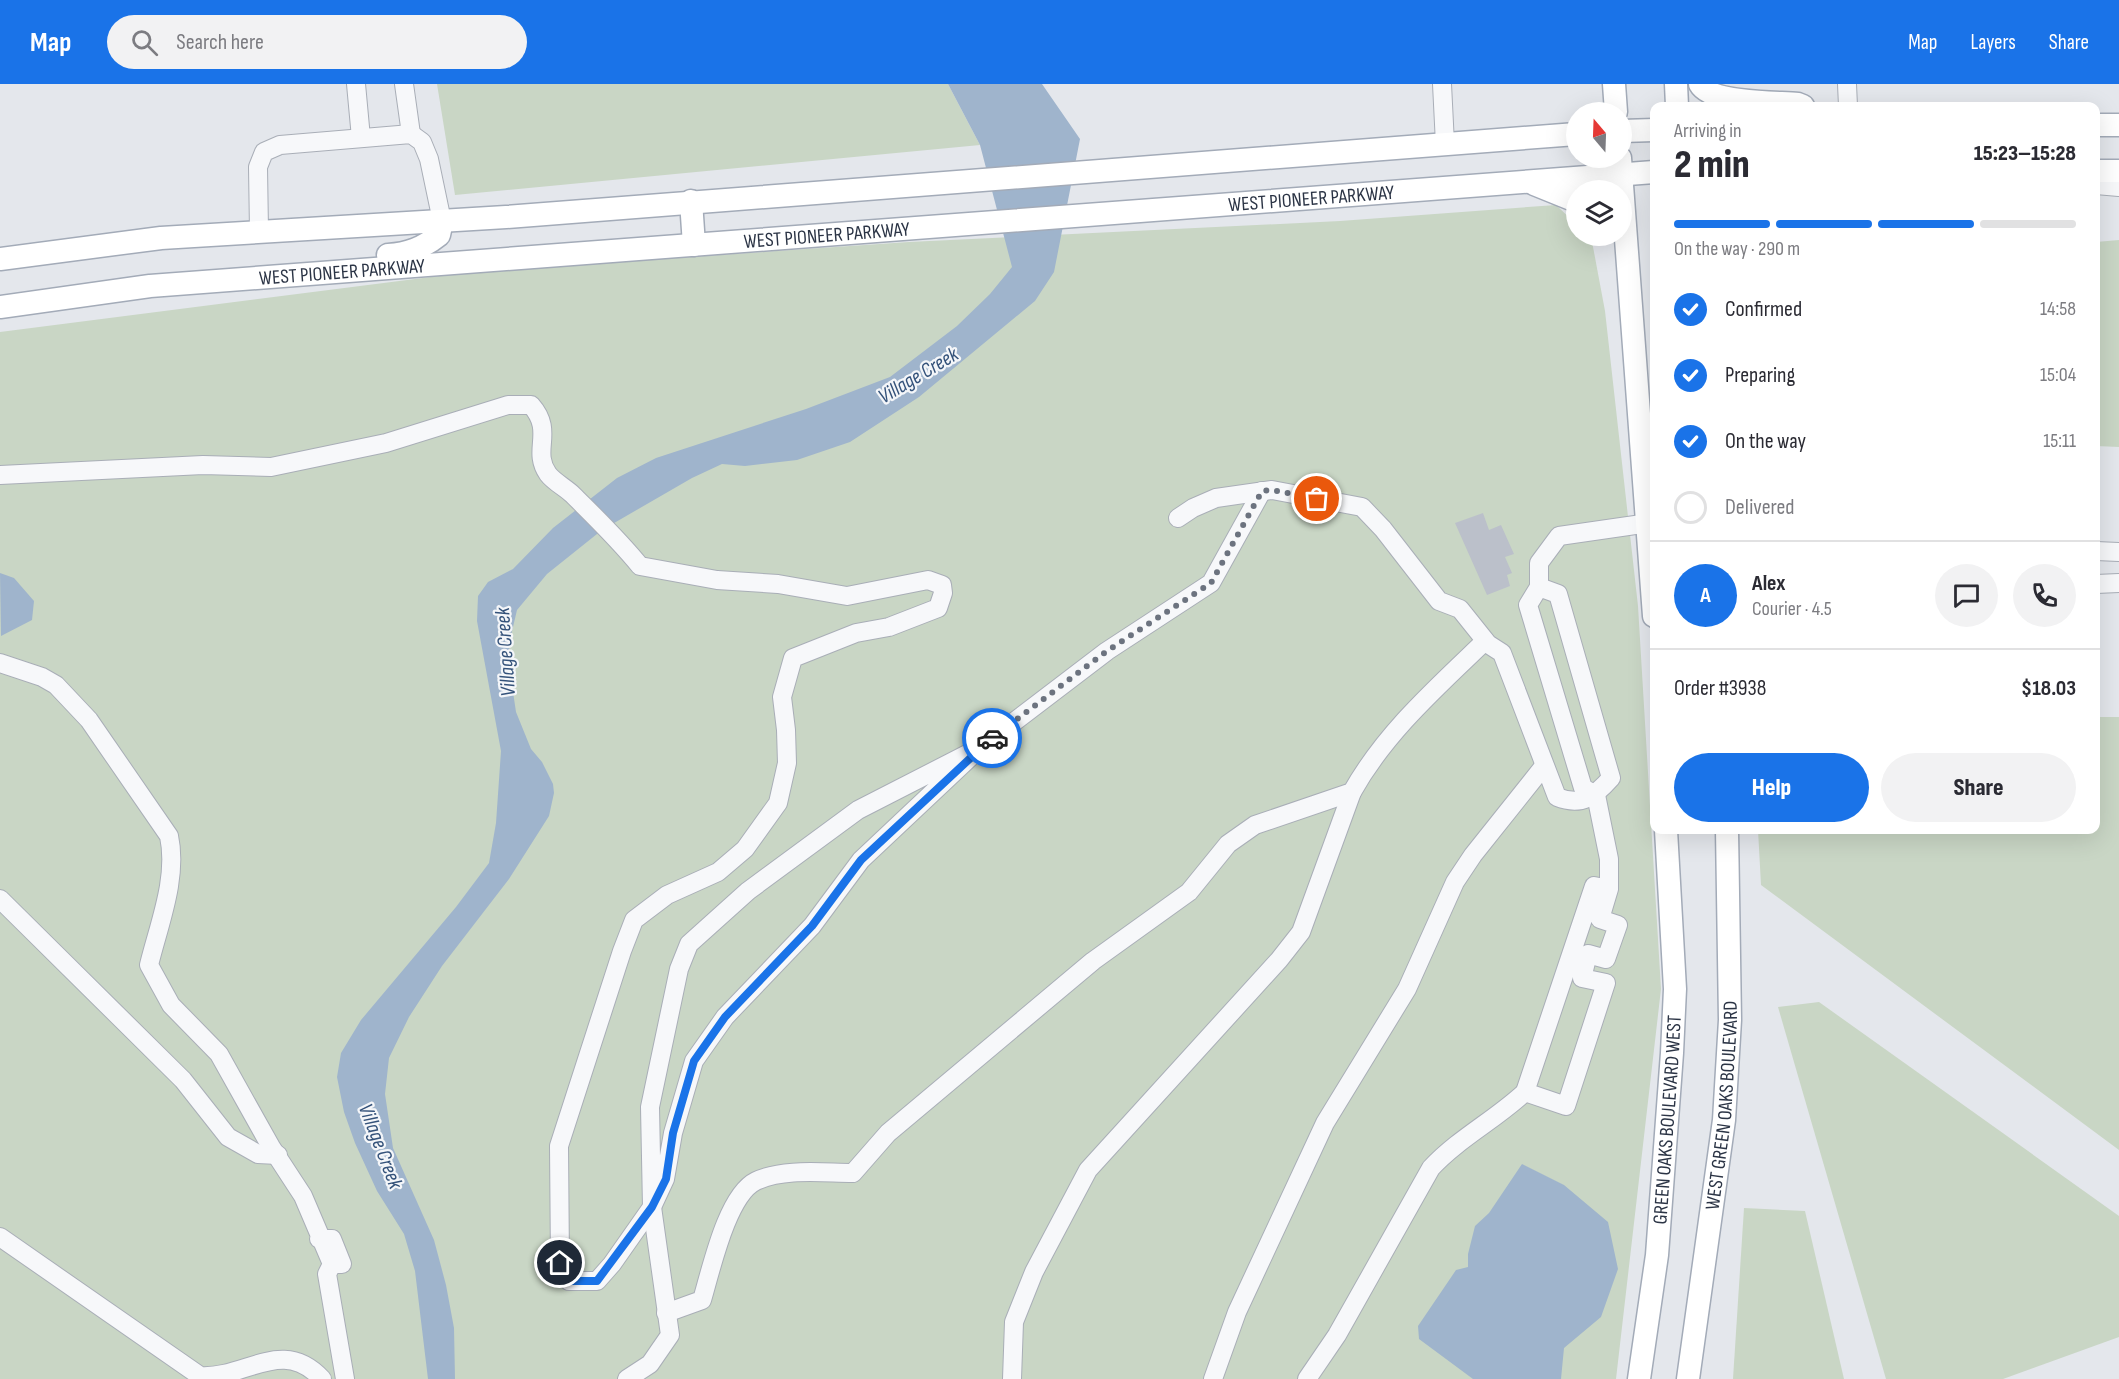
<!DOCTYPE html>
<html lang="en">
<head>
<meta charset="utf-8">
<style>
  :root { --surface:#fff; --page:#f2f2f3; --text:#2b2b33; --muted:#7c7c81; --line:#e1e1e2; --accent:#1a73e8 }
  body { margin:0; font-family:"Sofia Sans Condensed",sans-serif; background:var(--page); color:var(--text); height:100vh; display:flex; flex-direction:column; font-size:22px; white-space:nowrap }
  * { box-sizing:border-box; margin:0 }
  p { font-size:20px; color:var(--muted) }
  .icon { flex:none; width:33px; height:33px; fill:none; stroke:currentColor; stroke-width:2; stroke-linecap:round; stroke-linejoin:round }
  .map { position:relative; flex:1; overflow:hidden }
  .panel { position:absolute; left:1650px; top:18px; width:450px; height:732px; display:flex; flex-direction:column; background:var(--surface); border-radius:12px; box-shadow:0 6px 24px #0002 }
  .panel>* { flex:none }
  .needle { width:39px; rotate:341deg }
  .tools { position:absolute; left:1566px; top:18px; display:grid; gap:12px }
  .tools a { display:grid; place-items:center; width:66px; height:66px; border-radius:50%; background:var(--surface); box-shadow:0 6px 24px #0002; font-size:30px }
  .pin { position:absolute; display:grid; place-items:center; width:51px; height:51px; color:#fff; margin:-26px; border:3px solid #fff; border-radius:50%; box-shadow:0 2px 6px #0007 }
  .courier { position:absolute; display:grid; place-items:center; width:60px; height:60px; margin:-30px; border:4px solid #1a73e8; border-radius:50%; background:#fff; color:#222; box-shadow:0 2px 8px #0007 }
  .overview em { font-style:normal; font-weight:800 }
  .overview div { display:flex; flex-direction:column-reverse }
  .overview { display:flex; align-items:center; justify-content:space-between; height:102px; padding:0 24px }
  h1 { font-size:39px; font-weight:800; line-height:45px }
  .bar { display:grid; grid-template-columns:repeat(4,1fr); gap:9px 6px; align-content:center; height:72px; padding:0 24px }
  .bar i { height:8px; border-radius:4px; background:var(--line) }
  .bar .active { background:var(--accent) }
  .bar p { grid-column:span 4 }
  .line { display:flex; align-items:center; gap:15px; padding:0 24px; border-top:2px solid var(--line) }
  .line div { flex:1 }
  .round { display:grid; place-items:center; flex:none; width:63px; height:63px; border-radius:32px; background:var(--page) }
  ol { padding:0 24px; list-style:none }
  li { display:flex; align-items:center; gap:18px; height:66px }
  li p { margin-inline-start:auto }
  li .icon { padding:6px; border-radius:50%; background:var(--accent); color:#fff; stroke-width:4 }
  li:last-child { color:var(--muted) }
  li i { width:33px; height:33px; border:3px solid var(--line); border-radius:50% }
  .cta { display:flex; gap:12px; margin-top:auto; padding:12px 24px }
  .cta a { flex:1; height:69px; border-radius:36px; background:var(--accent); color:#fff; font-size:24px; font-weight:800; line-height:69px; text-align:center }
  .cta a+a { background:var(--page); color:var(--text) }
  header { display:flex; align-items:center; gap:36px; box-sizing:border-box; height:84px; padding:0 30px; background:var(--accent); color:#fff }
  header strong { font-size:28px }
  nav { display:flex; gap:33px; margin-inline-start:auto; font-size:21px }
  .search { width:420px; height:54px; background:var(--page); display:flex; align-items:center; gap:15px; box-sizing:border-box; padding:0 21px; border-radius:33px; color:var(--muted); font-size:22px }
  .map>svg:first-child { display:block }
  .green { fill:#c9d6c5 }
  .water { fill:#9fb4cc }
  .building { fill:#bbc0ca }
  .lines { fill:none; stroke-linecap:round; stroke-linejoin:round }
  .minor-casing { stroke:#a9aeb7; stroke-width:20 }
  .major-casing { stroke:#a3abb8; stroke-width:25 }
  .minor { stroke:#f7f8fa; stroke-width:18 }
  .major { stroke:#fff; stroke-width:22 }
  .done { stroke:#6c737f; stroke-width:6; stroke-dasharray:0 10.8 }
  .route { stroke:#1a73e8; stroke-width:8 }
  .labels { text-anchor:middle; stroke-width:4.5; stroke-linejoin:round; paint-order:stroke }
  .street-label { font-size:20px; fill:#2b3445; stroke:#f4f6f9 }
  .water-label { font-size:21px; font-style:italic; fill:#34527a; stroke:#f4f6f9 }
</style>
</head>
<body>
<header>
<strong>Map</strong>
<div class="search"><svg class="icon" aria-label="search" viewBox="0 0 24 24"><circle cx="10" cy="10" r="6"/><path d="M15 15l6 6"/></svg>Search here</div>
<nav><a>Map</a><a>Layers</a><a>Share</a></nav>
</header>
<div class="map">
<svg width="2119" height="1295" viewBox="0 0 2119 1295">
  <rect width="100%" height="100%" fill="#e4e7ec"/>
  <g class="green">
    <polygon points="437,0 948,0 980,61 455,111"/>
    <polygon points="1556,121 1576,140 1576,152 1591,152 1605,227 1638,522 1661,905 1616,1295 0,1295 0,248 470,188 909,158 1340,137"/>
    <polygon points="2119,156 2119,363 2096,362 2096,158"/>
    <polygon points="2096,633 2119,633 2119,1066 1761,801 1758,746 2096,746"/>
    <polygon points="1819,918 2119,1132 2119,1253 2003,1295 1886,1295 1778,923"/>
    <polygon points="1744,1124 1805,1127 1844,1295 1733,1295"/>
  </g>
  <g class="water">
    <polygon points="948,0 1042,0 1080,55 1054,188 1035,217 919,313 850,358 797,376 745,382 722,380 692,394 602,446 547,490 517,526 509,560 513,608 516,628 531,665 542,678 553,700 554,709 549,732 509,795 442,882 409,933 389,974 385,1010 393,1064 434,1156 446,1201 454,1244 455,1295 428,1295 415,1187 404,1150 377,1107 355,1059 344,1028 337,993 341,969 361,936 456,823 489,779 496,739 501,667 477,537 478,512 488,498 513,485 553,444 617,394 656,374 806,325 890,293 957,242 990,210 1012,183 980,61"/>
    <polygon points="0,489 14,494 34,517 32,536 1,552"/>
    <polygon points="1522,1080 1564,1101 1608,1138 1618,1185 1601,1233 1564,1264 1561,1295 1473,1295 1419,1255 1418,1242 1456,1186 1468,1183 1468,1170 1475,1142 1489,1129"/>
  </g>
  <polygon class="building" points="1483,429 1489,446 1501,441 1514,470 1505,473 1512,489 1507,491 1510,502 1487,511 1455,439"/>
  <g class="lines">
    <g class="minor-casing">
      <g id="minor">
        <polyline points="356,0 361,54"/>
        <polyline points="404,0 411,50"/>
        <polyline points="1442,0 1445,60"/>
        <polyline points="1847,0 1848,22"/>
        <polyline points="2096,101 2119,103"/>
        <polyline points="259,147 258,83 264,68 280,61 411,50 422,58 429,75 442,137"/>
        <path d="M 0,391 L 203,381 L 271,383 L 386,359 L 508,321 L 531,321 C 555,348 531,366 548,390 C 554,398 566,404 573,411 C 596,434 619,456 640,482 L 717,496 L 778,500 L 847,512 L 928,496 L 942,501 L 943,509 L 938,524 L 889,543 L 856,549 L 793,574 L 782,613 L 786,646 L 787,679 L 778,719 L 745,765 L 718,788 L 667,811 L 634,836 L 622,867 L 559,1062 L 560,1180 L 569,1197 L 597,1197 L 612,1180 L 652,1123"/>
        <path d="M 1178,434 L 1193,424 L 1216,414 L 1272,406 L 1362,423 L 1383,445 L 1439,517 L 1460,525 L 1488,560 L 1502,569 L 1557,713 C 1582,723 1595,712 1611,694 L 1558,510 L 1539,503"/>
        <polyline points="2096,467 2119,468"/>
        <polyline points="2096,500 2119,499"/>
        <path d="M 0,579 L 42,593 L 56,601 L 89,636 L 169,752 C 178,794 159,840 149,881 L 171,921 L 219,970 L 271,1063 L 303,1112 L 332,1180 L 342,1180 L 332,1155 L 319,1155"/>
        <polyline points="981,663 861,776 812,842 725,933 694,977 673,1049 665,1095 652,1123 650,1023 679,885 689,860 748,807 858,726 981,663 1107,567 1211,499 1262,407"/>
        <polyline points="1609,805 1600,835 1618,841 1606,875 1588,870 1582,894 1606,899 1566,1022 1525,1008 1594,802 1609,805 1609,775 1596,711 1583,704 1528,521 1539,503 1539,479 1559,452 1649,439"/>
        <polyline points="0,815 183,996 228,1053 258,1070 278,1071"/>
        <path d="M 0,1153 L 200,1292 C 246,1295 282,1252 322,1295"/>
        <polyline points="332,1180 327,1190 345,1295"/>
        <path d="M 666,1229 L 702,1216 C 711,1186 727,1111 756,1097 C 784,1084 823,1089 853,1089 L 888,1049 L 1093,877 L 1189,808 L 1228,760 L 1255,741 L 1352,708 C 1385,649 1436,604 1485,557"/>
        <polyline points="627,1295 650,1280 670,1251 652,1123"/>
        <polyline points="1012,1295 1014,1238 1034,1188 1088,1086 1279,876 1301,848 1352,708"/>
        <polyline points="1213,1295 1237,1228 1325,1039 1407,905 1455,798 1473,771 1544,682"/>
        <path d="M 1307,1295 L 1337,1251 L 1431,1084 C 1459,1054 1495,1036 1525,1008"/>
      </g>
    </g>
    <g class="major-casing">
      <g id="major">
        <polyline points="1614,0 1616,28"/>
        <polyline points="1676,0 1677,22"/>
        <path d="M 1700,0 C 1711,20 1777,18 1798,20 L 1803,22"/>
        <polyline points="2096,41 2119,41"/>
        <polyline points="1622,47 1654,46"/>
        <polyline points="1620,74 1654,532"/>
        <polyline points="2096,87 2119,87"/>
        <polyline points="1534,100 1576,117"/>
        <polyline points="691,117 694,161"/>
        <path d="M 388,171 C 408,170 423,164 439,151 L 442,137"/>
        <polyline points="0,175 161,154 506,133 1576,50"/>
        <path id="s1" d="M 0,223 L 150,202 L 1654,88"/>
        <path id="s2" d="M 1639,1295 L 1657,1171 L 1672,969 L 1675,905 L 1666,746"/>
        <path id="s3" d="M 1688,1295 L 1724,1036 L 1730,936 L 1727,746"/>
      </g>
    </g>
    <use href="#minor" class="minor"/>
    <use href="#major" class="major"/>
  </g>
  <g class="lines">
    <polyline class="done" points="992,654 1107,567 1211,499 1262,407 1272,406 1317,415"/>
    <polyline class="route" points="560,1179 569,1197 597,1197 652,1123 666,1095 673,1049 694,977 725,933 812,842 861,776 992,654"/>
  </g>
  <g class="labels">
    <g class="street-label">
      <text dy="7" stroke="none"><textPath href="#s1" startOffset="1316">WEST PIONEER PARKWAY</textPath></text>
      <text dy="7" stroke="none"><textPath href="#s1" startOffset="830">WEST PIONEER PARKWAY</textPath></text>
      <text dy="7" stroke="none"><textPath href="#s1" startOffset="344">WEST PIONEER PARKWAY</textPath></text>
      <text dy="7" stroke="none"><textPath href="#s3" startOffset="276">WEST GREEN OAKS BOULEVARD</textPath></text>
      <text dy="7" stroke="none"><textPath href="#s2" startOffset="261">GREEN OAKS BOULEVARD WEST</textPath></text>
    </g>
    <g class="water-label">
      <text transform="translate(918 291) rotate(-31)" y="7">Village Creek</text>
      <text transform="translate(505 568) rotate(-94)" y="7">Village Creek</text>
      <text transform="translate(381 1062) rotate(69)" y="7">Village Creek</text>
    </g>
  </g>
</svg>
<div class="tools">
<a><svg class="needle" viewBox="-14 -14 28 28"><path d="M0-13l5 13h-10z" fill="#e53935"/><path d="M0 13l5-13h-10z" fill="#7c7c81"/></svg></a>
<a><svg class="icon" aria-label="layers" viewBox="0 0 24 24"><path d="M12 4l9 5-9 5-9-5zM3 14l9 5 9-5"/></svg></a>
</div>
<div class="pin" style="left:1317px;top:415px;background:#ea580c"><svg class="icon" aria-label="bag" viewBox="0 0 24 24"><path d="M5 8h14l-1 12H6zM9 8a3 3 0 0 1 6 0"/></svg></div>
<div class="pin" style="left:560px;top:1179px;background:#1f2937"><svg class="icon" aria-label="home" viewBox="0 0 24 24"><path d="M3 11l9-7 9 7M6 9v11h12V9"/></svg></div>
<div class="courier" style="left:992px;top:654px"><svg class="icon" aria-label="car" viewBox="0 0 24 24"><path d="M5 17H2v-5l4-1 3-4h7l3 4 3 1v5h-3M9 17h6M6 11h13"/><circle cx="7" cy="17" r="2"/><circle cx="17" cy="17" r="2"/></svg></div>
<section class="panel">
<div class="overview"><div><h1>2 min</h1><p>Arriving in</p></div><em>15:23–15:28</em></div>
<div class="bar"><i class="active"></i><i class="active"></i><i class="active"></i><i></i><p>On the way · 290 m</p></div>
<ol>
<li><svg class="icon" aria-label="check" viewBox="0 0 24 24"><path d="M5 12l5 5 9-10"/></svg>Confirmed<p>14:58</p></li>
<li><svg class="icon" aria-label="check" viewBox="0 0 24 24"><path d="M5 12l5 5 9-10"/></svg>Preparing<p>15:04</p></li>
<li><svg class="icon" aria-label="check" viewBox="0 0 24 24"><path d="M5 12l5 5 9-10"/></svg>On the way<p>15:11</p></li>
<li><i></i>Delivered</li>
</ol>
<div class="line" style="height:108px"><b class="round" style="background:var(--accent);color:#fff">A</b><div><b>Alex</b><p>Courier · 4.5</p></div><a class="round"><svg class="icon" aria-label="chat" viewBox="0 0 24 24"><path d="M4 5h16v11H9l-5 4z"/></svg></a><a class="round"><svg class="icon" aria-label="phone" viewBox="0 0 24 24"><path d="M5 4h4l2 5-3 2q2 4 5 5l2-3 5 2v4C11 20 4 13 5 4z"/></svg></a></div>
<div class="line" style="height:78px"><div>Order #3938</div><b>$18.03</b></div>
<div class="cta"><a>Help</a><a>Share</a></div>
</section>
</div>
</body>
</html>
